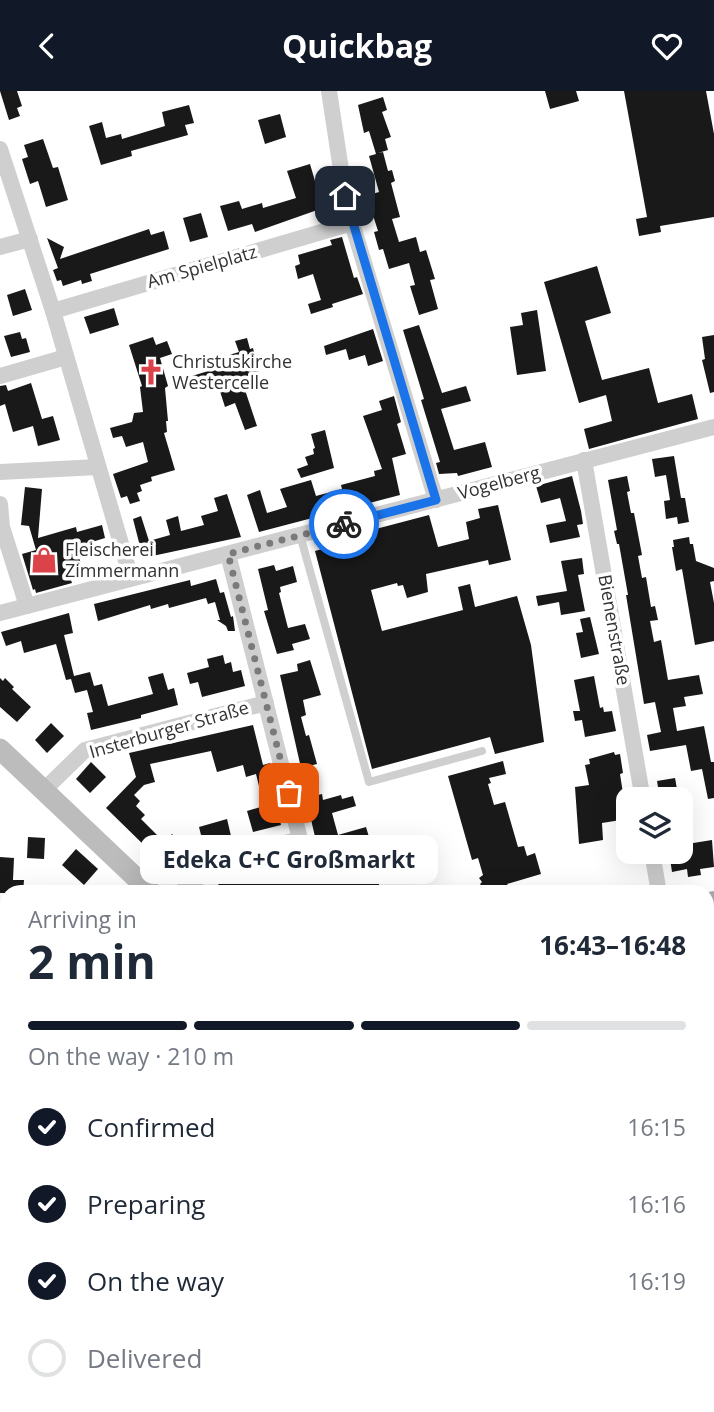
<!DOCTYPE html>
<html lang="en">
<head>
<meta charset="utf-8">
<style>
  :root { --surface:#fff; --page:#f2f2f3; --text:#1f2937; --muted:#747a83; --line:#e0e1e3; --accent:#111827 }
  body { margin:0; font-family:"Open Sans",sans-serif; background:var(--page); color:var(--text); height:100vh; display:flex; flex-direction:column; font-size:26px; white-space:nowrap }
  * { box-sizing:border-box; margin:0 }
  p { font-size:23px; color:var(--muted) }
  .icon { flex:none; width:38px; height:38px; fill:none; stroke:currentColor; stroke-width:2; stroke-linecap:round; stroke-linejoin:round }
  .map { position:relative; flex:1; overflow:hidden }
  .sheet { position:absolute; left:0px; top:794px; width:714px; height:527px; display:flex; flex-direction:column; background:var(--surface); border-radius:21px 21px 0 0; box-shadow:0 7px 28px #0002 }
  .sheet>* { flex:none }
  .buttons { position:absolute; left:616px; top:696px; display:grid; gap:14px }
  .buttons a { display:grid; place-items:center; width:77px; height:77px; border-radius:14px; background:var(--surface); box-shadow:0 7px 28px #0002; font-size:35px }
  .pin { position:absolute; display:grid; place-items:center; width:60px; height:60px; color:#fff; margin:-30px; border-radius:14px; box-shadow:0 4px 10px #0006 }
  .courier { position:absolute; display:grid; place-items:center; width:70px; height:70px; margin:-35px; border:5px solid #1a73e8; border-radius:50%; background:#fff; color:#222; box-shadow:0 2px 9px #0007 }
  .bubble { position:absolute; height:49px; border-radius:14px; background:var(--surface); box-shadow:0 7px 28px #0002; font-size:23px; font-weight:700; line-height:49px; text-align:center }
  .head em { font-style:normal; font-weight:700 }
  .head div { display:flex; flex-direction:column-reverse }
  .head { display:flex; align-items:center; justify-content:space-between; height:119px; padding:0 28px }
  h1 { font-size:46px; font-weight:700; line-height:52px }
  .bar { display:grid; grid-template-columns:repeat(4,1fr); gap:10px 7px; align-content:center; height:84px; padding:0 28px }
  .bar i { height:9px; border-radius:5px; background:var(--line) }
  .bar .active { background:var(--accent) }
  .bar p { grid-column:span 4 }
  ol { padding:0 28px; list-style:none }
  li { display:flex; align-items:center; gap:21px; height:77px }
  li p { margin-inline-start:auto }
  li .icon { padding:7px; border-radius:50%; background:var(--accent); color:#fff; stroke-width:4 }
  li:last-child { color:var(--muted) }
  li i { width:38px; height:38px; border:4px solid var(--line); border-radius:50% }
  header { display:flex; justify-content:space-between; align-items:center; height:91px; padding:0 28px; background:var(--accent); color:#fff; font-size:32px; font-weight:700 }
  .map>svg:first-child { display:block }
  .building { fill:#191919 }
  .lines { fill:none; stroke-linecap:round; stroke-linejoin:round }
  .lane { stroke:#cfcfcf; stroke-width:8 }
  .street { stroke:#cfcfcf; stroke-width:16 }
  .secondary { stroke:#bcbcbc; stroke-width:21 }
  .primary { stroke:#aaa; stroke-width:24 }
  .done { stroke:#7a7a7a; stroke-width:7; stroke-dasharray:0 12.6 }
  .route { stroke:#1a73e8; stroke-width:9 }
  .labels { text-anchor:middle; stroke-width:7; stroke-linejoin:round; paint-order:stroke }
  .street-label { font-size:18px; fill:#323232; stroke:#fff }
  .poi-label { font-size:18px; fill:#323232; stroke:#fff; text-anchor:start }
</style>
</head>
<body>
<header><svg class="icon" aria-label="back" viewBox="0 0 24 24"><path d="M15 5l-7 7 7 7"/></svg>Quickbag<svg class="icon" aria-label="heart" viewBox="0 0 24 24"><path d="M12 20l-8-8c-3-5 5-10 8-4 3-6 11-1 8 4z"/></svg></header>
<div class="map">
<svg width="714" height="1321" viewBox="0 0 714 1321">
  <rect width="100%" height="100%" fill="#fff"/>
  <g class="building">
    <polygon points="0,0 17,0 22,15 17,17 20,25 9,29"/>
    <polygon points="545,0 576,0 579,10 550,18"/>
    <polygon points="624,0 706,0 714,43 714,126 660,135 661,141 639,145 636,128 647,126"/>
    <polygon points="383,6 387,19 382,21 391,46 385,48 388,59 378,62 383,61 388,80 392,79 395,90 391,92 400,126 392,128 399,151 416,146 420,161 426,159 435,188 430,189 438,218 419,224 410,195 415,194 409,172 389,178 383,158 379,159 374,141 378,140 372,121 366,122 362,106 379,101 369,65 376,63 369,40 364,42 358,14"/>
    <polygon points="189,14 194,32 185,34 188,44 131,60 132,65 101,74 89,35 102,31 106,47 121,43 122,48 165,35 162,21"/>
    <polygon points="280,23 286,46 265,53 258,29"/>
    <polygon points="43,48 53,77 58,76 68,109 46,116 38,90 30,93 22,68 28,66 24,54"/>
    <polygon points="310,73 323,117 255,141 252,133 228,140 220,115 239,110 242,118 262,112 263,117 296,107 287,80"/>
    <polygon points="201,122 208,146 190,151 183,127"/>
    <polygon points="149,138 151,144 164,140 169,158 90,183 92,190 82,193 81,189 63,195 61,189 57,190 53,179 58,177 47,147 64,156 60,168"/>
    <polygon points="342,146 354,187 357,186 363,203 332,213 333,216 311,223 308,213 321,209 313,183 298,188 295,175 300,173 298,164 332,154 330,149"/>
    <polygon points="597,175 611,222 585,230 602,289 649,277 658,312 692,303 698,328 589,358 584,338 612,330 606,304 579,312 544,191"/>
    <polygon points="25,198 32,219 13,225 7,204"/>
    <polygon points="114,217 119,234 90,243 84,226"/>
    <polygon points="537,219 546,280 517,284 510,236 523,234 521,222"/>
    <polygon points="419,234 442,302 466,295 471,310 441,318 454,359 485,351 492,376 458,385 457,382 439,383 436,372 440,371 421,309 424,308 403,239"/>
    <polygon points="373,238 383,270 368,275 365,264 349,269 346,258 326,264 324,255"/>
    <polygon points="20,241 22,248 26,247 30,261 11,266 4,245"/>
    <polygon points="714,244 714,301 710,302 702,269 705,268 702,246"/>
    <polygon points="153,246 156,254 167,250 172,263 160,267 168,295 165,297 168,330 166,330 167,341 164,342 175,379 151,386 152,390 140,394 142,400 137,402 140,410 130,413 127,405 121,407 113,383 148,371 143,351 126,356 122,345 113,347 110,337 132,331 134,322 143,321 140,296 142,295 129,254"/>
    <polygon points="247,247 250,258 253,257 261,291 244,296 257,335 245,339 235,312 225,316 218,294 197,301 192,285 218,277 216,268 239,261 235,250"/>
    <polygon points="31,292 42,328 53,325 60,349 38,355 33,335 13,341 5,313 0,315 0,295 6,294 8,300"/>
    <polygon points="394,305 401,331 397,333 406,363 392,367 400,404 259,441 247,404 260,399 267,422 287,416 280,398 311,389 316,405 342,398 341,394 375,385 374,380 382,378 363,325 382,319 379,310"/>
    <polygon points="325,339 334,377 301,387 297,378 308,374 305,366 314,363 313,358 315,357 311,343"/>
    <polygon points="674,365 681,407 685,407 689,431 678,433 677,426 666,428 664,410 670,409 666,384 655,386 652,368"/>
    <polygon points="572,385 581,420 583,433 577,434 580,446 550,452 546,434 566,430 560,407 541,412 536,395"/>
    <polygon points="627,385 630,400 627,401 631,422 634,422 642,464 638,465 642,487 646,486 651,516 655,515 658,529 650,530 654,551 661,549 668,589 699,584 703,603 684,606 686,615 673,617 677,640 704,635 711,671 714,671 714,707 708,708 702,678 691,680 686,654 650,660 647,644 661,641 655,611 644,613 626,504 628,504 619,453 617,453 614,440 617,439 608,389"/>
    <polygon points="25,396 42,398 38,447 76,436 77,441 102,434 105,447 92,451 93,456 77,460 83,480 69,483 72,492 36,502 35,498 33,499 22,463 36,459 29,435 21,434"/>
    <polygon points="227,403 241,446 143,467 133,428 141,425 149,450 170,444 166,429 178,425 181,440 204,434 201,425 218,420 214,407"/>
    <polygon points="498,414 511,469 489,474 488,469 426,483 428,501 407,507 403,494 398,495 397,492 371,499 382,540 463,519 458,496 470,493 475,516 517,505 531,554 544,651 495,663 490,646 372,678 315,460 374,443 372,439 429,424 438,456 469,448 466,431 480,427 478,418"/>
    <polygon points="689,446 690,453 693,453 696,470 714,477 714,490 710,491 714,512 714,550 695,554 682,478 676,480 672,456 674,456 673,449"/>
    <polygon points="582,467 584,483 578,484 585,520 561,524 559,511 538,515 536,505 567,500 561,470"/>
    <polygon points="274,474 276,480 293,475 297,491 280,496 281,501 279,502 288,537 305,533 310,548 292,553 294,559 277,563 264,520 268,519 258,478"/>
    <polygon points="216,488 220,502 224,501 231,526 233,525 235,540 228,540 226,535 217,529 220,529 215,511 208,513 206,507 169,517 168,513 151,518 150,514 98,530 94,513 190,489 191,495"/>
    <polygon points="69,522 73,542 64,544 74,585 90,581 94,595 102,593 108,615 153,603 148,586 163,582 168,599 174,597 178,614 141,624 141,627 91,639 87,622 93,621 87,599 75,602 71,588 66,589 56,553 24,562 21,550 6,555 1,541"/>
    <polygon points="590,526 599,563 581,567 576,542 583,541 580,528"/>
    <polygon points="223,564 225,573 231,571 233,581 241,579 245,595 202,606 198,591 190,593 187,582 209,576 207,568"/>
    <polygon points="310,569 321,604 303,609 306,624 301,626 306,645 309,644 317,673 301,677 280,584 298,580 297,573"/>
    <polygon points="594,585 600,617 603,616 604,621 612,620 616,640 585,646 582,629 575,630 573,620 580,620 574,589"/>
    <polygon points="0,587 3,590 5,587 14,596 12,598 31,616 17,631 0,616"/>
    <polygon points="51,632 64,645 47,662 35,649"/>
    <polygon points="253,634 263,674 270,672 281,720 278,721 281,734 253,741 247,720 264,715 256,683 246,686 243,674 217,681 211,660 150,673 155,691 144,694 134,704 140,710 136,715 145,724 141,728 164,751 172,743 191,763 184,770 182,768 170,779 157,766 152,771 145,764 149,759 106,717 136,686 129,662"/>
    <polygon points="614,661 615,664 620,663 623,682 620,683 627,728 602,732 603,749 579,753 575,696 589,694 585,674 590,673 589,668"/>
    <polygon points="503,670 506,683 489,687 491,692 488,693 494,714 505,711 518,756 524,755 527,765 535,762 541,783 507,793 514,802 487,802 480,793 482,791 479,787 483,784 478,767 472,769 448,685"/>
    <polygon points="91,671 106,686 90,702 76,688"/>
    <polygon points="675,687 679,709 660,709 657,690"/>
    <polygon points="322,703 323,709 341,704 342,708 353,705 356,715 332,722 338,744 366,736 369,746 373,745 380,802 225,802 224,796 219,797 217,785 230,783 229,778 315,755 314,750 316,750 306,707"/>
    <polygon points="227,728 231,745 203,752 199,736"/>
    <polygon points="28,746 45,747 44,768 27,767"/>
    <polygon points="712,749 714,776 700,778 701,784 688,786 687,778 672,781 669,761 681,761 681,754"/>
    <polygon points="76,758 98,778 84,794 62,774"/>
    <polygon points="0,766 14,767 13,789 24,789 23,802 0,802"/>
  </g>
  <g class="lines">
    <g class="lane">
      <polyline points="300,444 369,691 482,660"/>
      <polyline points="195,787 202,802"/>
    </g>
    <g class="street">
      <polyline points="329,0 345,105 352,132 436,409"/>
      <polyline points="0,58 53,220 131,487"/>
      <polyline points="0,156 30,148"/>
      <polyline points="53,220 352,132"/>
      <polyline points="0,285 66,266"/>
      <polyline points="584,369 643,709"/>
      <polyline points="0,381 98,376"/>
      <polyline points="0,413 2,436 27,515"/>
      <polyline points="0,522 714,336"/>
      <polyline points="43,700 85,659 266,612"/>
      <polyline points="652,761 659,802"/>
      <polyline points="180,802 219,770 300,748 228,463"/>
      <polyline points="707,902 714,904"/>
      <polyline points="0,1229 7,1226"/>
      <polyline points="131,1321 150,1314"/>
    </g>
    <g class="secondary">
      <polyline points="0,658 152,802"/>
      <polyline points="686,1314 693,1321"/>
    </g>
    <g class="primary">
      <polyline points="707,814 714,812"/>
      <polyline points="0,904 7,904"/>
    </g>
  </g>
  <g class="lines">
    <polyline class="done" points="289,702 228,463 344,433"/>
    <polyline class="route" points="344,433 436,409 345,105"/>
  </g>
  <defs>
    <g id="church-bare" transform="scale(2.1)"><path d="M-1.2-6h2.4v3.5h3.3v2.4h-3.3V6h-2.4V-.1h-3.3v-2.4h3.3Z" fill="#db424a" stroke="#fff" stroke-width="2.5" paint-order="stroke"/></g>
    <g id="shop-bare" transform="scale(2.1)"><path d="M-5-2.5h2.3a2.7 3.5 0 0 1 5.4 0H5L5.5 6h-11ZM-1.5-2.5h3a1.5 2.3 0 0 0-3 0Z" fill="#db424a" stroke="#fff" stroke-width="2.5" paint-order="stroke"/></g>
  </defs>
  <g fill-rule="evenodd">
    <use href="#church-bare" x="151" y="281"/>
    <use href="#shop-bare" x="44" y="469"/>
  </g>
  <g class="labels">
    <g class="street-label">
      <text transform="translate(202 176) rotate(-16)" y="6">Am Spielplatz</text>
      <text transform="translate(499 392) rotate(-15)" y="6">Vogelberg</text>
      <text transform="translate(614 539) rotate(80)" y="6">Bienenstraße</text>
      <text transform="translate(169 639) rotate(-16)" y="6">Insterburger Straße</text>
    </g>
    <g class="poi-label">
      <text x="172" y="277">Christuskirche<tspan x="172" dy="21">Westercelle</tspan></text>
      <text x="65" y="465">Fleischerei<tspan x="65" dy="21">Zimmermann</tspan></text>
    </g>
  </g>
</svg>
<div class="buttons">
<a><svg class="icon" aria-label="layers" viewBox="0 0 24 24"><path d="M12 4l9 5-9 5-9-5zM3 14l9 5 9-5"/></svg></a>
</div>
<div class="pin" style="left:289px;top:702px;background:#ea580c"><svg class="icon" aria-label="bag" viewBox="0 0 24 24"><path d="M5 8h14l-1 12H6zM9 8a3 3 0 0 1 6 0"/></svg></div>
<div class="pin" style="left:345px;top:105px;background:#1f2937"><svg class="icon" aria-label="home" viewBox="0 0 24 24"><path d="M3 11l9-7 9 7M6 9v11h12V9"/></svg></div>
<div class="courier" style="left:344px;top:433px"><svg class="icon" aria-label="bike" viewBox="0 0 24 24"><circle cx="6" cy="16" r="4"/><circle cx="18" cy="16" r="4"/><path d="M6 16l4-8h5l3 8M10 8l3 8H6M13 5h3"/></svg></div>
<div class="bubble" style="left:140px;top:744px;width:298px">Edeka C+C Großmarkt</div>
<section class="sheet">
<div class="head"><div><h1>2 min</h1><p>Arriving in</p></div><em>16:43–16:48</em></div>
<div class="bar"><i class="active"></i><i class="active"></i><i class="active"></i><i></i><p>On the way · 210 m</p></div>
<ol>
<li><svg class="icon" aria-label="check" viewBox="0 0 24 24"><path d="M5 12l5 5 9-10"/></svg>Confirmed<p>16:15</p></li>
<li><svg class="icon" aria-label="check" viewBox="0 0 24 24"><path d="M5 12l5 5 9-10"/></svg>Preparing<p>16:16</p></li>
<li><svg class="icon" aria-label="check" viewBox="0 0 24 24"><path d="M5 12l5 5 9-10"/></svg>On the way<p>16:19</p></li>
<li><i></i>Delivered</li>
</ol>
</section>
</div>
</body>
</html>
